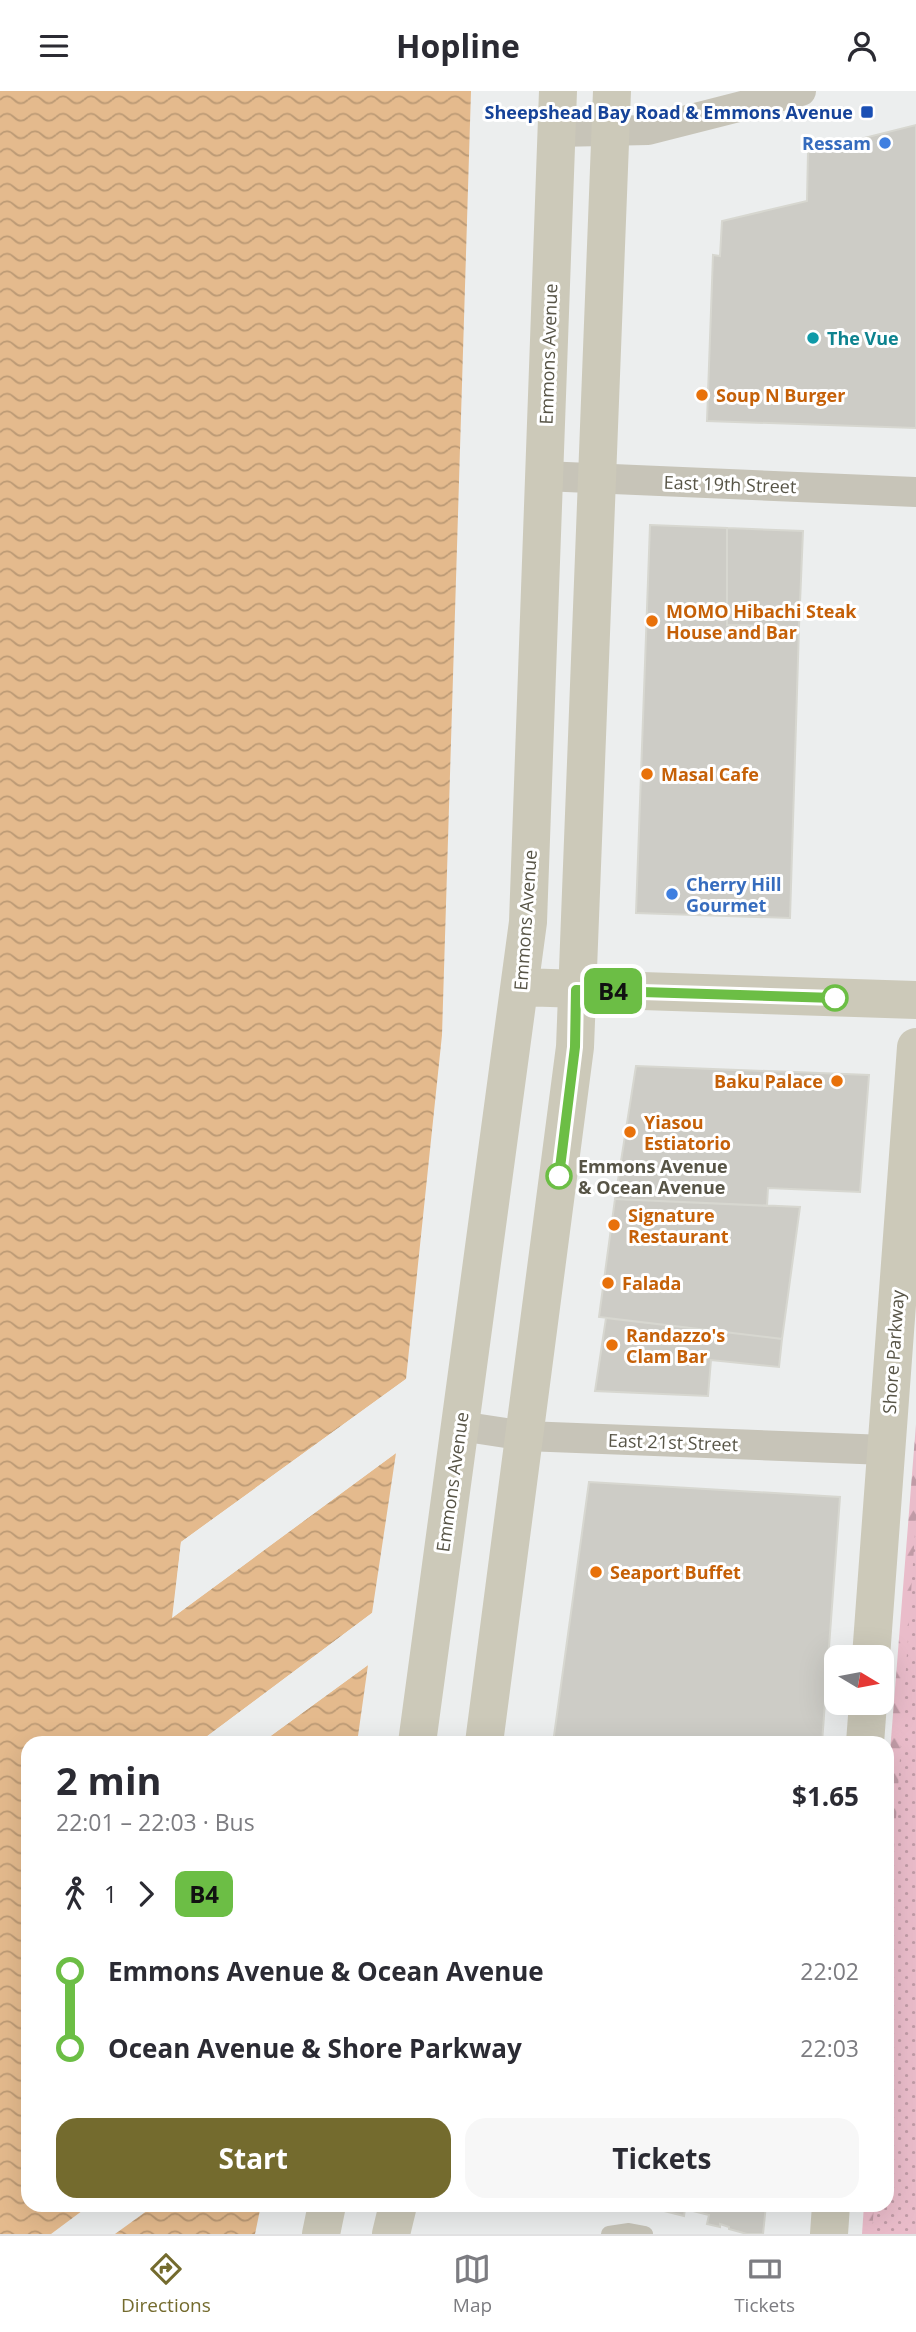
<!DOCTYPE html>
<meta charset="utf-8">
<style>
body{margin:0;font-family:"Open Sans",sans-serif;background:#f7f7f7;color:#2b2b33;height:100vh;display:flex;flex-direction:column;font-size:26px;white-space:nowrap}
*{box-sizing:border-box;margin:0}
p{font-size:23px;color:#7c7c81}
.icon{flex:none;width:38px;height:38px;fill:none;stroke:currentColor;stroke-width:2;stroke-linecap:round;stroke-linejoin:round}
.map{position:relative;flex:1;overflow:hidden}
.panel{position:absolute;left:21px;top:1645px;width:873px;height:476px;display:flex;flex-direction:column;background:#fff;border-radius:21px;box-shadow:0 7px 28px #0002}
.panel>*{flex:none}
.badge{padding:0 14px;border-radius:10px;font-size:24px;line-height:46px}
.needle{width:46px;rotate:100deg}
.controls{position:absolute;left:824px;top:1554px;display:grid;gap:14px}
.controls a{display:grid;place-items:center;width:70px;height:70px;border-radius:14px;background:#fff;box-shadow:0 7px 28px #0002;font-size:35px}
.map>.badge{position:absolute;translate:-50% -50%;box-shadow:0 0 0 4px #fff}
.legs{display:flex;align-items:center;gap:10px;height:77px;padding:0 35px;font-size:23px}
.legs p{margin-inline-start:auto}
.summary{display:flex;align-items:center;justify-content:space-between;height:119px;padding:0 35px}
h1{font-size:38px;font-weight:700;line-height:52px}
.button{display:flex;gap:14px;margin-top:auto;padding:14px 35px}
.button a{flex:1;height:80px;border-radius:21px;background:#746b2e;color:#fff;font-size:28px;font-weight:700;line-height:80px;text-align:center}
.button a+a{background:#f7f7f7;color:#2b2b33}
ul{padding:0 35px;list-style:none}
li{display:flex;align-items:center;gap:24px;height:77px;font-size:26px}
li i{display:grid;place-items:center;width:10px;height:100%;margin:0 9px;background:currentColor}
li i::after{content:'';width:18px;height:18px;margin:-9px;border:5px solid;border-radius:50%;background:#fff}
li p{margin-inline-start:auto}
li:first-child i{background:linear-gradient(#0000 50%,currentColor 0)}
li:last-child i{background:linear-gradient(currentColor 50%,#0000 0)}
header{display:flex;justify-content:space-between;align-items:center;height:91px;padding:0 35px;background:#fff;font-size:32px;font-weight:700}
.menu{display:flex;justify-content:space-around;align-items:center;height:98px;border-top:2px solid #e1e1e2;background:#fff;font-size:19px;color:#7c7c81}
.menu a{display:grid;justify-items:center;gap:4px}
.menu .active{color:#746b2e}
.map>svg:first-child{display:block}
.forest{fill:url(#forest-firs)}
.park{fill:url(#park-dots)}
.water{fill:url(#water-waves)}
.pier{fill:#eceeee}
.building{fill:#cdccc6;stroke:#d7d7d0;stroke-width:2}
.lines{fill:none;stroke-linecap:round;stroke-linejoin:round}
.lane{stroke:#c7c4b8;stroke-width:16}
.street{stroke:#c7c4b8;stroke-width:30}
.secondary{stroke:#ccc9b9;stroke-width:38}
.line-1-casing{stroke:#fff;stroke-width:16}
.line-1{stroke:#6cbe45;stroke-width:10}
.transit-dot{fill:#1a4fb4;stroke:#fff;stroke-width:2.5}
.shop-dot{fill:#3f7fe0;stroke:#fff;stroke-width:2.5}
.culture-dot{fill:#0f9aa8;stroke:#fff;stroke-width:2.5}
.food-dot{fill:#e8710a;stroke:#fff;stroke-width:2.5}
.stop-1-dot{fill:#fff;stroke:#6cbe45;stroke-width:3.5}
.labels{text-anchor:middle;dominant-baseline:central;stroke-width:6;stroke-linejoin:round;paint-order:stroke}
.transit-label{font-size:18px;font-weight:bold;fill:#164399;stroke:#fff;text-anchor:end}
.shop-label{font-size:18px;font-weight:bold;fill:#366cbe;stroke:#fff;text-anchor:end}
.culture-label{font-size:18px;font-weight:bold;fill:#0d838f;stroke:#fff;text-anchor:start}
.street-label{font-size:18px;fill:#575446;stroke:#fff}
.food-label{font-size:18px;font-weight:bold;fill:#c56008;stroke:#fff;text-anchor:start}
.stop-label{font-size:18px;font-weight:bold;fill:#575446;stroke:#fff;text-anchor:start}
</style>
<header><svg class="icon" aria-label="menu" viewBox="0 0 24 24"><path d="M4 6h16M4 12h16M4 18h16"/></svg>Hopline<svg class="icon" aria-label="person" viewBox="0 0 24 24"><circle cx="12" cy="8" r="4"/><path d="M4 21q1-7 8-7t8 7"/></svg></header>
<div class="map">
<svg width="916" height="2143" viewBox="0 0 916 2143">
<defs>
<pattern id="forest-firs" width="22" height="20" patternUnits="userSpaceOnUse" patternTransform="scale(1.75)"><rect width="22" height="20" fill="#eabcca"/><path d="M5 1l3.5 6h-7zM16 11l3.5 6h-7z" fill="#c09ba6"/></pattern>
<pattern id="park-dots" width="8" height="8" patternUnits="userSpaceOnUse" patternTransform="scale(1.75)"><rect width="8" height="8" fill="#eabcca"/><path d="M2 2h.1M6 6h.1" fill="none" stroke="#c09ba6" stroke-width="1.8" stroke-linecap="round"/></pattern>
<pattern id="water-waves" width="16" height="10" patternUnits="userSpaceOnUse" patternTransform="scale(1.75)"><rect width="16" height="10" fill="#e4ba8d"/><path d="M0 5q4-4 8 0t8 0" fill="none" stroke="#bc9a75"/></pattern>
</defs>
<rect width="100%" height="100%" fill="#eceeee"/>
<!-- forest -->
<path class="forest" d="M916,1333V1792L888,2143H862L864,2114H887V1699Z"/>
<!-- park -->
<path class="park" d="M916,1427V2143H872L874,2114H887V1862Z"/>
<!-- water -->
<path class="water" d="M0,0H471L442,944L406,1288L181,1451L173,1526L396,1362L372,1522L198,1652H28V2114H90L51,2143H0Z
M368,1574L357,1652H261Z
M155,2114H261L255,2143H115Z"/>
<!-- pier -->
<path class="pier" d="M406,1288L405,1293L184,1453L176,1519L396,1359V1362L172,1527L181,1451Z
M372,1522V1527L204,1652H198Z
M366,1571H368V1574L261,1652H258Z"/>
<!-- building -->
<path class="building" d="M916,34V337L707,330L713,164L720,165L722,130L807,110L808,61Z
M650,434L727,437V534L799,536L790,827L636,822Z
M727,437L803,440L799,536L727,534Z
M636,975L869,984L860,1101L768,1097L767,1115L615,1108Z
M615,1108L800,1116L782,1248L599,1226Z
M606,1227L782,1248L779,1276L711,1269L708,1305L595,1300Z
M589,1391L840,1406L822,1652H553Z
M648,2114H766L763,2143H747L729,2138V2136L720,2133V2136L707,2133L709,2124L685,2118L684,2125L648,2116Z"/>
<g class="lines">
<!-- lane -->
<path class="lane" d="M609,2143L629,2140L645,2143"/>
<!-- street -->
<path class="street" d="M557,41L648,39L801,0
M543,385L916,401
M460,1335L525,1345L886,1359"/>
<!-- secondary -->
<path class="secondary" d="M520,896L916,909
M871,1566L916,956
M417,1652L528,831L558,0
M484,1652L575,956L612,0
M865,1652L868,1612
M321,2143L327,2114
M391,2143L398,2114
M829,2143L831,2114"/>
</g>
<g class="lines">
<defs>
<path id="line-1" d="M559,1085L575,956L576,899L835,907"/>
</defs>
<!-- line-1 casing -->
<use href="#line-1" class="line-1-casing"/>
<!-- line-1 -->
<use href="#line-1" class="line-1"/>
</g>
<!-- markers -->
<rect class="transit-dot" x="860" y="14" width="14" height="14" rx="3.5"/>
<g class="shop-dot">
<circle cx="885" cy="52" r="7"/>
<circle cx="672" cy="803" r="7"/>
</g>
<circle class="culture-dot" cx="813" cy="247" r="7"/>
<g class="food-dot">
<circle cx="702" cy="304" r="7"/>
<circle cx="652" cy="530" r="7"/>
<circle cx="647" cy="683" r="7"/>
<circle cx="837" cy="990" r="7"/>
<circle cx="630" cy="1041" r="7"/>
<circle cx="614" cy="1134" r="7"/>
<circle cx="608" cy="1192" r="7"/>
<circle cx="612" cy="1254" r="7"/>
<circle cx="596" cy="1481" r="7"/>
</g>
<g class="stop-1-dot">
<circle cx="835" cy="907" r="12"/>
<circle cx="559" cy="1085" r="12"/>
</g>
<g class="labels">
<!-- transit labels -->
<g class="transit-label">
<text x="853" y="21">Sheepshead Bay Road &amp; Emmons Avenue</text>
</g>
<!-- shop labels -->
<g class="shop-label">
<text x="871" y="52">Ressam</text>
<text x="686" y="793" text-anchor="start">Cherry Hill<tspan x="686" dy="21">Gourmet</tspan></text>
</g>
<!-- culture labels -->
<g class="culture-label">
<text x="827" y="247">The Vue</text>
</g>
<!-- street labels -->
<g class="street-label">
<text transform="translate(548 263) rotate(-88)">Emmons Avenue</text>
<text transform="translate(730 393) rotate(2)">East 19th Street</text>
<text transform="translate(525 829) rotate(-86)">Emmons Avenue</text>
<text transform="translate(893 1261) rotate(-86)">Shore Parkway</text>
<text transform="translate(673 1351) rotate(2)">East 21st Street</text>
<text transform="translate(452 1391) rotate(-82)">Emmons Avenue</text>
</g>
<!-- food labels -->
<g class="food-label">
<text x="716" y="304">Soup N Burger</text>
<text x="666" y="520">MOMO Hibachi Steak<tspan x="666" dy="21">House and Bar</tspan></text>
<text x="661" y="683">Masal Cafe</text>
<text x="823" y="990" text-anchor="end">Baku Palace</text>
<text x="644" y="1031">Yiasou<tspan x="644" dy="21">Estiatorio</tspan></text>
<text x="628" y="1124">Signature<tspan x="628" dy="21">Restaurant</tspan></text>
<text x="622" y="1192">Falada</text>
<text x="626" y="1244">Randazzo's<tspan x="626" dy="21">Clam Bar</tspan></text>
<text x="610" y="1481">Seaport Buffet</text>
</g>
<!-- stop labels -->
<g class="stop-label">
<text x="578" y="1075">Emmons Avenue<tspan x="578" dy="21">&amp; Ocean Avenue</tspan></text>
</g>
</g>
</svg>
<div class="controls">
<a><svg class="needle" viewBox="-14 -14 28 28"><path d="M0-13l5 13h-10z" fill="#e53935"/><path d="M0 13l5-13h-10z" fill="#7c7c81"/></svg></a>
</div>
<b class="badge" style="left:613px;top:900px;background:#6cbe45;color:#111">B4</b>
<section class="panel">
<div class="summary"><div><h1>2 min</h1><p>22:01 – 22:03 · Bus</p></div><b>$1.65</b></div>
<div class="legs"><svg class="icon" aria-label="walk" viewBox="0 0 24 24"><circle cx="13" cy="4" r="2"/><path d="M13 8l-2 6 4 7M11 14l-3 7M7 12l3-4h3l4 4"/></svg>1<svg class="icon" aria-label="forward" viewBox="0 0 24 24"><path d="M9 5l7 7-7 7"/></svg><b class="badge" style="background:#6cbe45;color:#111">B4</b></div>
<ul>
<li><i style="color:#6cbe45"></i><b>Emmons Avenue &amp; Ocean Avenue</b><p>22:02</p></li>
<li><i style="color:#6cbe45"></i><b>Ocean Avenue &amp; Shore Parkway</b><p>22:03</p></li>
</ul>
<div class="button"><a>Start</a><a>Tickets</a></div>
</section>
</div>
<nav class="menu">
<a class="active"><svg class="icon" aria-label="directions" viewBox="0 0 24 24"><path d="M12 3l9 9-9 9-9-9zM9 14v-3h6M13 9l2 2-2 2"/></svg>Directions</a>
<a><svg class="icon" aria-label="map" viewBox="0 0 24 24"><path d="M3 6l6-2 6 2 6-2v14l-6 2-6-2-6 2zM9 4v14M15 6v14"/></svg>Map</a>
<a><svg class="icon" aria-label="tickets" viewBox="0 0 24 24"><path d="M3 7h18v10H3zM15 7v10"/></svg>Tickets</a>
</nav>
